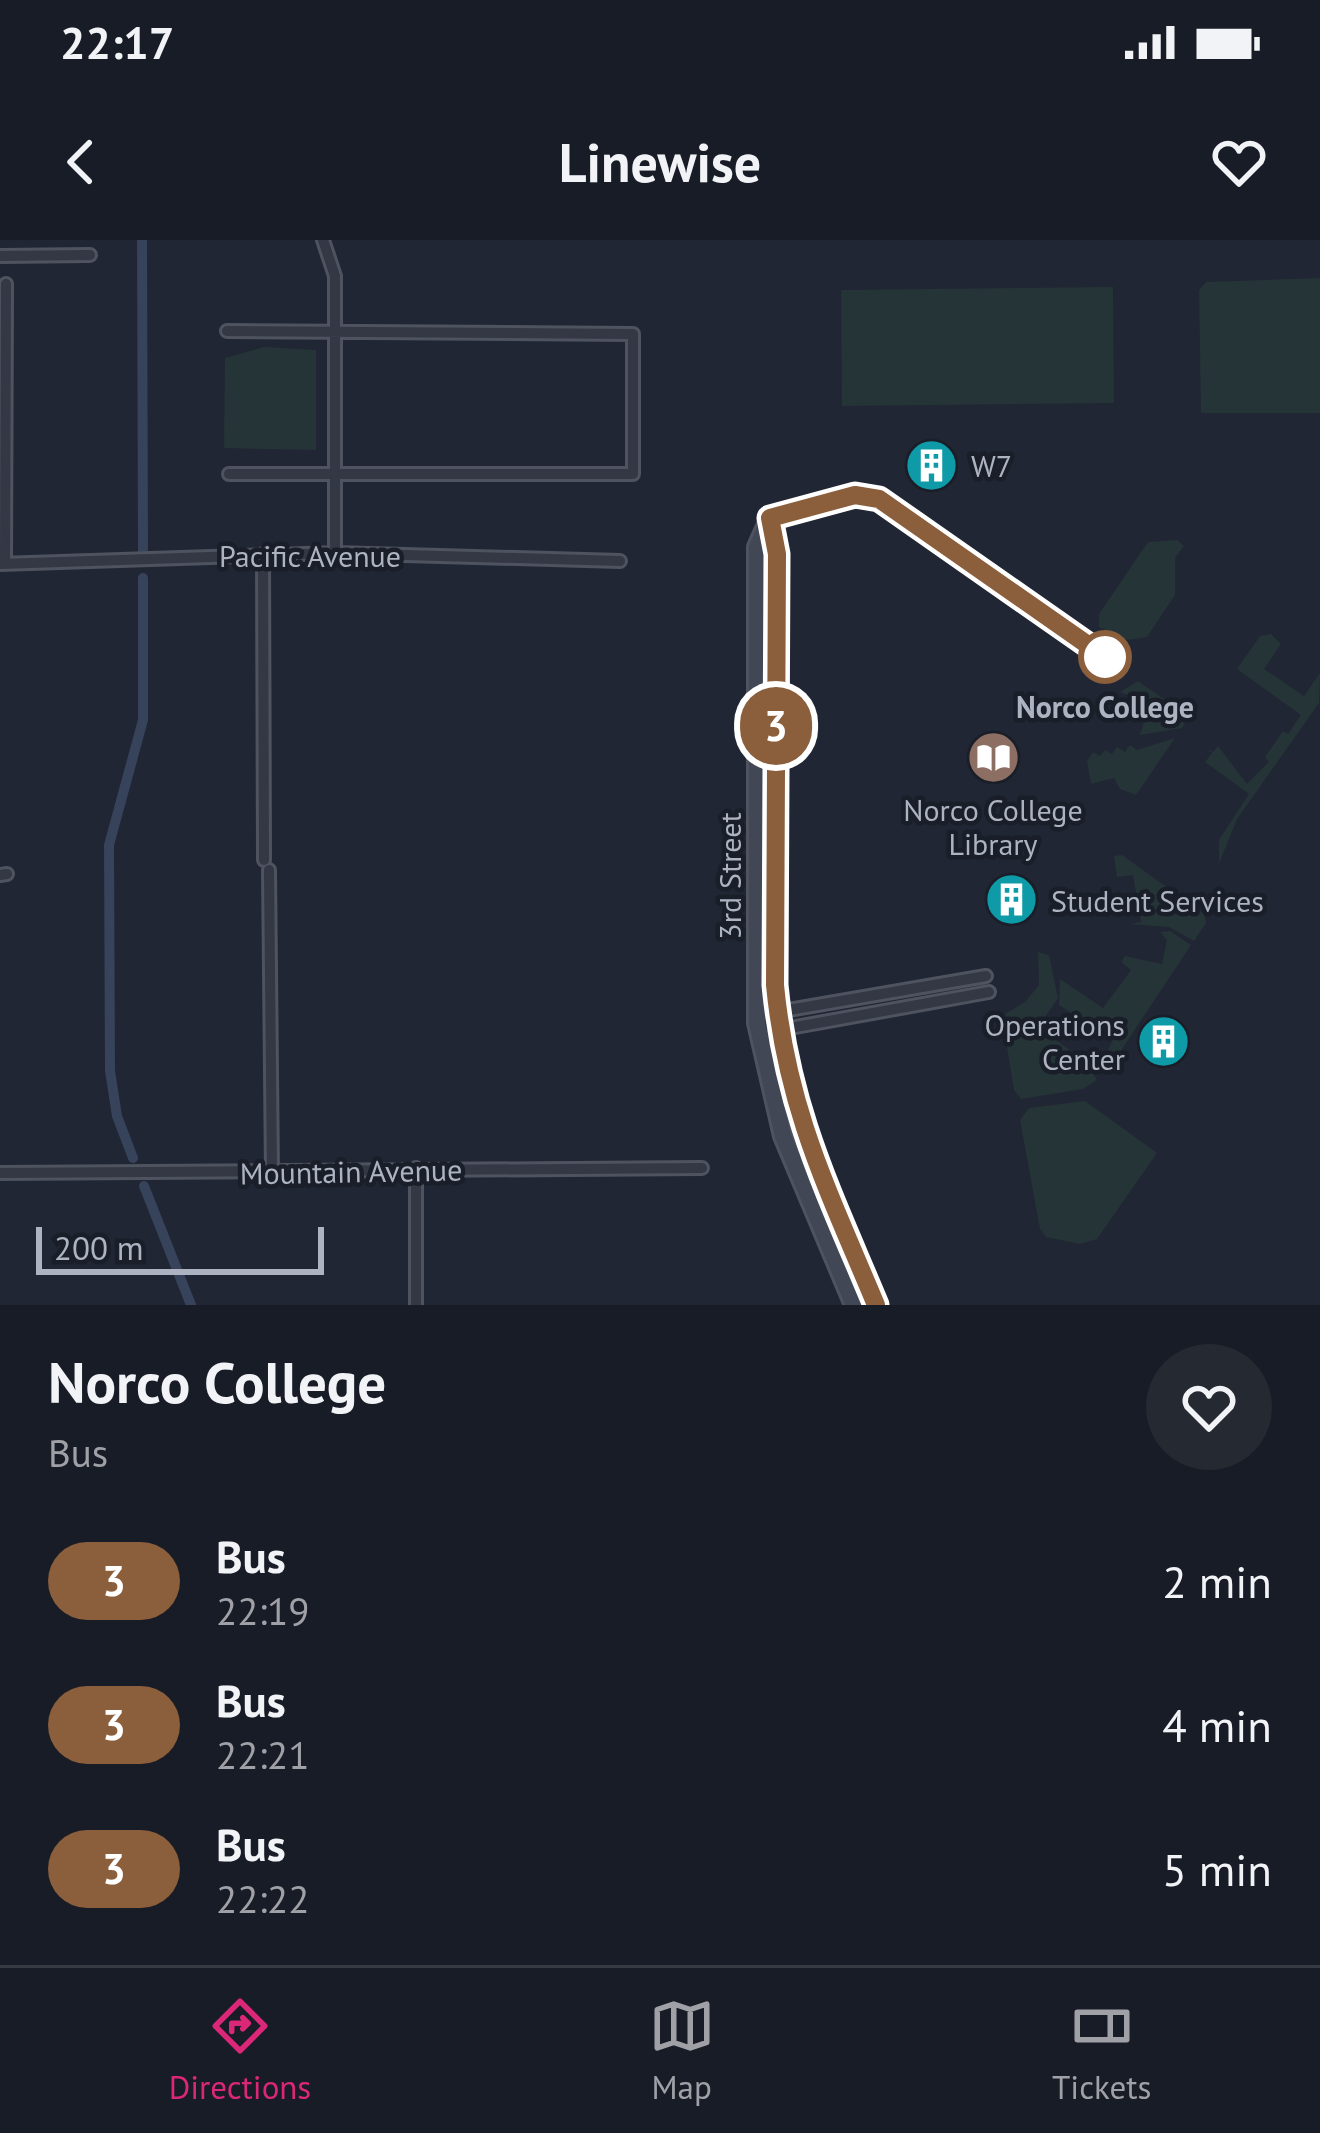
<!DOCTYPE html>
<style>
body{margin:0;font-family:"PT Sans",sans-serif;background:#252932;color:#f1f3f6;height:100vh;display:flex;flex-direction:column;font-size:45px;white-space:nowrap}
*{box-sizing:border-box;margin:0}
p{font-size:39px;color:#9fa1a7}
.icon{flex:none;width:66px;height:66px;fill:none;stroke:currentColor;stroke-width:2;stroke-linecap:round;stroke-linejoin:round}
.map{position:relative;height:1065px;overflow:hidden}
.drawer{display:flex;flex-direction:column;background:#181c26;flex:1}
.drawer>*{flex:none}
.badge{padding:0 24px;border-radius:39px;font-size:42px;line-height:78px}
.scale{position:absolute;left:36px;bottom:30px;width:288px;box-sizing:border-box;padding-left:12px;border:6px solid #adb3c1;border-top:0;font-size:33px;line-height:42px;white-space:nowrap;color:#adb3c1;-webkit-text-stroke:9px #191e28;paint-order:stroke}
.map>.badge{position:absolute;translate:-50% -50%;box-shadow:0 0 0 6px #fff}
.round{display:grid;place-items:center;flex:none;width:126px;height:126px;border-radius:63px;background:#252932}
.summary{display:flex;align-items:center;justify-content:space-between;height:204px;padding:0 48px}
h1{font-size:57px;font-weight:700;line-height:90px}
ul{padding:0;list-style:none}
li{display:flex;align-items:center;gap:36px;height:144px;padding:0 48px}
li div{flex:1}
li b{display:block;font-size:45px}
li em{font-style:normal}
li .badge{min-width:132px;font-weight:700;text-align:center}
.status{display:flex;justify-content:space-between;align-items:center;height:84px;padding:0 60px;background:#181c26;direction:ltr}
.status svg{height:33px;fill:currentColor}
header{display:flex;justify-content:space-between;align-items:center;height:156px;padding:0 48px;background:#181c26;font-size:54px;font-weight:700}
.tab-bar{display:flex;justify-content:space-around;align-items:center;height:168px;border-top:3px solid #363a43;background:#181c26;font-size:33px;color:#9fa1a7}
.tab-bar a{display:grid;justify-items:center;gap:6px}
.tab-bar .current{color:#db2777}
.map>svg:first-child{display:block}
.green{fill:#253437}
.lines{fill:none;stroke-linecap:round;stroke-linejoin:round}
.canal{stroke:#37425b;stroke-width:10}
.street-casing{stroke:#4e535f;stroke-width:16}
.secondary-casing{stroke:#4e535f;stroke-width:22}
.street{stroke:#333844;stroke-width:10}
.secondary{stroke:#424756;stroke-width:16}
.line-casing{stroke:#fff;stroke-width:27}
.line{stroke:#8b5e3c;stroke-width:18}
.stop-dot{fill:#fff;stroke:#8b5e3c;stroke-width:6}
.labels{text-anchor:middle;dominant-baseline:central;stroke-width:9;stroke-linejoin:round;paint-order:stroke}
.poi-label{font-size:30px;fill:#adb3c1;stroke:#191e28;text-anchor:start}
.street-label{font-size:30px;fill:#adb3c1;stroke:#191e28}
.stop-label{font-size:30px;font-weight:bold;fill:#adb3c1;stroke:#191e28}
</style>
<div class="status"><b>22:17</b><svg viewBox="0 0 49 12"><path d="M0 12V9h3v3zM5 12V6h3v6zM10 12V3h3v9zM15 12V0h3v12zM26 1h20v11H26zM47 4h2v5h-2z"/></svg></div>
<header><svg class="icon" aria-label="back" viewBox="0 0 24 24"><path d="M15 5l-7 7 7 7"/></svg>Linewise<svg class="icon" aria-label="heart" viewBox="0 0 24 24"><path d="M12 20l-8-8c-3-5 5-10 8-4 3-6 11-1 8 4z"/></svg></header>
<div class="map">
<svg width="1320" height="1065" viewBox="0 0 1320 1065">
<rect width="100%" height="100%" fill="#202633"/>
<!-- green -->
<path class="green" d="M1320,38V173H1201L1199,50L1206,42Z
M1113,47L1114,163L842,166L841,50Z
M264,107L316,110V210L224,208L225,118Z
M1177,300L1184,306L1175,318V355L1147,397L1127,400L1099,387V374L1148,302Z
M1271,394L1281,404L1264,429L1304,456L1320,433L1319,463L1237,579L1219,624V600L1249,554L1205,522L1212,513L1204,507L1213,512L1218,506L1247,544L1269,522L1265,517L1283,491L1288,494L1301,475L1237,429L1260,396Z
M1138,441L1188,476L1182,488L1140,495L1149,465L1130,467L1128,455L1120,452Z
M1175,498L1136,555L1120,549L1114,538L1091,544L1087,521L1093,512L1100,516L1105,510L1112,514L1117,507L1125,512L1130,505L1137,510Z
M1122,615L1204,674L1206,683L1194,701L1169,687L1130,684L1141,682L1133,635L1117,637L1114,616Z
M1170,691L1191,705L1116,818L1102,822L1113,800L1059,765L1060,739L1103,768L1131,730L1121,722L1125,716L1162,724L1167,700L1160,692Z
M1038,712L1049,715L1058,758L1039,786L1088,825L1097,840L1083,849L1021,859L1014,850L1002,776L1025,762L1039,745Z
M1085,861L1157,913L1097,999L1080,1004L1046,997L1040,989L1020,880L1029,868Z"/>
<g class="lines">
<!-- canal -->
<path class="canal" d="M142,0L143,310
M133,918L117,876L110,831L109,605L143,480V338
M144,946L191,1065"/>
<defs>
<path id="street" d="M323,0L335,36V313
M0,16L90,15
M227,91L633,94V234H229
M263,314L264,620
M0,324L335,313L620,321
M5,324L6,44
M269,630L272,933
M0,635L7,634
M757,783L790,788L989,752
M757,783L777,772L986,736
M416,928V1065
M0,933L702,928"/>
<path id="secondary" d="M770,278L757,307V783L783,896L854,1065
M770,279L777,314L774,745C788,870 829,951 876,1065"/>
</defs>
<!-- street casing -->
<use href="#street" class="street-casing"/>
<!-- secondary casing -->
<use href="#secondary" class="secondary-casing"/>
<!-- street -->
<use href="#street" class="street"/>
<!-- secondary -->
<use href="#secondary" class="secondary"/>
</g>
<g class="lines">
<defs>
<path id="line" d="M876,1065C829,952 787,870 775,745L777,314L770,278L855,255L879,259L1105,417"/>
</defs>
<!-- line casing -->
<use href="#line" class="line-casing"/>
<!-- line -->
<use href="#line" class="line"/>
</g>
<!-- icons -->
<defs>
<symbol id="building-disc" viewBox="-11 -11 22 22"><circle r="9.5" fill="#0f9aa8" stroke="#191e28"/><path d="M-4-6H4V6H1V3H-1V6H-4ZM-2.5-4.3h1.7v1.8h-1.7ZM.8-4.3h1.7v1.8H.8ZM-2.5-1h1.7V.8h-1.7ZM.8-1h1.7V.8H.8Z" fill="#fff"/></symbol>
<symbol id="library-disc" viewBox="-11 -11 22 22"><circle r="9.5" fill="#8d6e63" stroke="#191e28"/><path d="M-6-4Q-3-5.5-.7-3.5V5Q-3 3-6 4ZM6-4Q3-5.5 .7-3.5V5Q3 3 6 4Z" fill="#fff"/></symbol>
</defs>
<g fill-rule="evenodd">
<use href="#building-disc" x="902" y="196" width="59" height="59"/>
<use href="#library-disc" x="964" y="488" width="59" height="59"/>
<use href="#building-disc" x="982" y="630" width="59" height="59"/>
<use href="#building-disc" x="1134" y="772" width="59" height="59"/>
</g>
<!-- markers -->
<circle class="stop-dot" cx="1105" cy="417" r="24"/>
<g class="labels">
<!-- poi labels -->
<g class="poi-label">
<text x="971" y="225">W7</text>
<text x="993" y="569" text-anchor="middle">Norco College<tspan x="993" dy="34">Library</tspan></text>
<text x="1051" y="660">Student Services</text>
<text x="1125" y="784" text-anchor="end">Operations<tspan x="1125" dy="34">Center</tspan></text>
</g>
<!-- street labels -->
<g class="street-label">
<text x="310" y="315">Pacific Avenue</text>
<text transform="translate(729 636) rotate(-90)">3rd Street</text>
<text transform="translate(351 931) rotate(-1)">Mountain Avenue</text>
</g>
<!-- stop labels -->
<g class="stop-label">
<text x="1105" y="466">Norco College</text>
</g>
</g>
</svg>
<div class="scale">200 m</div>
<b class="badge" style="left:776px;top:486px;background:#8b5e3c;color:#fff">3</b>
</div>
<section class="drawer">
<div class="summary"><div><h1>Norco College</h1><p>Bus</p></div><a class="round"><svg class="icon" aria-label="heart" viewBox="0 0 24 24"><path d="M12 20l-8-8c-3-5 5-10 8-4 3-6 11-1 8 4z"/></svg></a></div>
<ul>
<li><span class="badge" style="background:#8b5e3c;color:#fff">3</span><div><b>Bus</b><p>22:19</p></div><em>2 min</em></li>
<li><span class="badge" style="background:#8b5e3c;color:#fff">3</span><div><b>Bus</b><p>22:21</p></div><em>4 min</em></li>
<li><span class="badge" style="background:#8b5e3c;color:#fff">3</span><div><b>Bus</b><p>22:22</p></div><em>5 min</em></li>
</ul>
</section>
<nav class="tab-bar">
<a class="current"><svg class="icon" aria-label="directions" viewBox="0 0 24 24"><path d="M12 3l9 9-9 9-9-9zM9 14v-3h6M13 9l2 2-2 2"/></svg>Directions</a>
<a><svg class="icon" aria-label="map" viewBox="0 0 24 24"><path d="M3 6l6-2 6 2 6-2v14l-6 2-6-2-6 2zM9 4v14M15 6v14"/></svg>Map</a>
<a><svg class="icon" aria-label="tickets" viewBox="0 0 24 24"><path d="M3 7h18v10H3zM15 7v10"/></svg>Tickets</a>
</nav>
